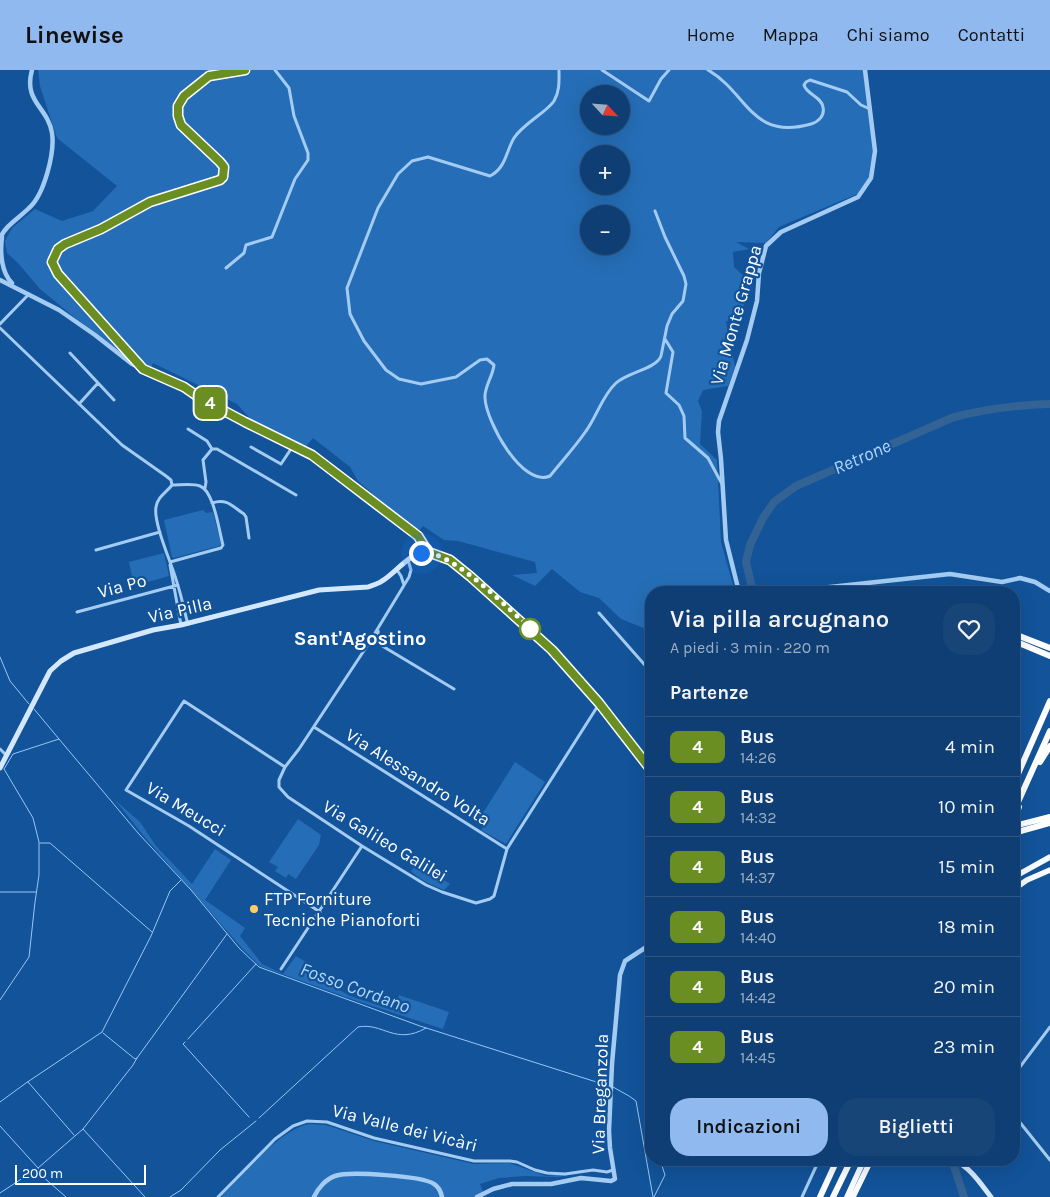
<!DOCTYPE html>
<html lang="it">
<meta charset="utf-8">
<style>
body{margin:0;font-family:Karla,sans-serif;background:#174578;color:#f1f3f6;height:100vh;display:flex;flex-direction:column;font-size:19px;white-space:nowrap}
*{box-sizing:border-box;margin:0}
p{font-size:16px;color:#9baec4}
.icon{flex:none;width:28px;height:28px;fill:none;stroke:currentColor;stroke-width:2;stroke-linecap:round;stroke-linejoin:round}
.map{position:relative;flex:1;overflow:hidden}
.details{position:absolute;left:645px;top:516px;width:375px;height:580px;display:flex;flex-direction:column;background:#0e3e73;border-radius:20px;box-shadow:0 5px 20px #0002,0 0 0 1px #2e5785}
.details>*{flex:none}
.badge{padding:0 10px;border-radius:8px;font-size:18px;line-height:32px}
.needle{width:32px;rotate:116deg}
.buttons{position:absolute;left:580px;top:15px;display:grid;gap:10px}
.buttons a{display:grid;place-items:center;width:50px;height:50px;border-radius:50%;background:#0e3e73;box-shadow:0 5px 20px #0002,0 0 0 1px #2e5785;font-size:25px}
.scale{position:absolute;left:15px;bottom:12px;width:131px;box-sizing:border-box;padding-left:5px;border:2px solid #fff;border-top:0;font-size:14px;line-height:18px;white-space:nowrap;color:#fff;-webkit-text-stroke:4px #125399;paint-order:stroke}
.you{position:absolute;width:25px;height:25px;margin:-12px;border:4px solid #fff;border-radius:50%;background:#1a73e8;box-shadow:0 0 0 8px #1a73e833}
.map>.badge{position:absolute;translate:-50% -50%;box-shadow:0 0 0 2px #fff}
h2{padding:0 25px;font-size:19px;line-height:45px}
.round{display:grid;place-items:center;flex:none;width:52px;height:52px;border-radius:20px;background:#174578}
.head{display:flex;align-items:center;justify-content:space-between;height:85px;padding:0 25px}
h1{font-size:24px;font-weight:600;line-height:38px}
.primary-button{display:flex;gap:10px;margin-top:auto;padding:10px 25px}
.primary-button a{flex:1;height:58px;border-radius:20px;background:#90b9f0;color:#111;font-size:20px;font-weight:600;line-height:58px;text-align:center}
.primary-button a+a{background:#174578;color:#f1f3f6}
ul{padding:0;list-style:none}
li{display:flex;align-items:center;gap:15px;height:60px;padding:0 25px;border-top:1px solid #2e5785}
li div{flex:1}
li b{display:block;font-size:19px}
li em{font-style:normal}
li .badge{min-width:55px;font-weight:700;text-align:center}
header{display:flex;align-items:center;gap:30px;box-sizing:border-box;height:70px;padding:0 25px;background:#90b9f0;color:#111}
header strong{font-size:24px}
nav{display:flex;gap:28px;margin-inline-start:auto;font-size:18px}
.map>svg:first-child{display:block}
.green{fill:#256eb7;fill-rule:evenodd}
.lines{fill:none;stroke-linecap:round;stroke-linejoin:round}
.stream{stroke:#96c8f7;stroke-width:1}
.river{stroke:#336295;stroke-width:8}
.minor{stroke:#a4ccf3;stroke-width:3}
.tertiary{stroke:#a4ccf3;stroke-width:4.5}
.secondary{stroke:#d4e8fd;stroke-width:5}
.trunk{stroke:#f8fbff;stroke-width:5.5}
.motorway{stroke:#fff;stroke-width:6}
.line-casing{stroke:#fff;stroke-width:11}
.line{stroke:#6b8e23;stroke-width:8}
.walk{stroke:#fff;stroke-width:5;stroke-dasharray:0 9}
.stop-dot{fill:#fff;stroke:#6b8e23;stroke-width:2.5}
.poi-dot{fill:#ffcc67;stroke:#125399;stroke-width:2}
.labels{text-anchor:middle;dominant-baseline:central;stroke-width:4.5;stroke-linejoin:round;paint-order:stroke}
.street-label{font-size:18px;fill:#fff;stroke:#125399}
.poi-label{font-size:18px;fill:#fff;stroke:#125399;text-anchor:start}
.water-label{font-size:19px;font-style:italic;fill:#b1d6fa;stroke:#125399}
.quarter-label{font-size:20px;font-weight:bold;fill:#fff;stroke:#125399}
</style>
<header>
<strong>Linewise</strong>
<nav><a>Home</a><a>Mappa</a><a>Chi siamo</a><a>Contatti</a></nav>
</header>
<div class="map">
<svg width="1050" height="1127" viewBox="0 0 1050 1127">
<rect width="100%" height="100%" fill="#125399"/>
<!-- green -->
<path class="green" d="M38,0H863L873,80L870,107L857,124L779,157L766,173L736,172L749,179L733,182L734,197L750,212L752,220L741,240L726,252L735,297L728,316L703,320L698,331L702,341L700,374L717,390L721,472L735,522H651V561L621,549L599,528L580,522L552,499L535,516L512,505L537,503L535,492L458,471L444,470L423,456L417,463L369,428L372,423L358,411L350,397L313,368L303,380L256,355L237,334L153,293L150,300L133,291L74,247L40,219L18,193L7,183L5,171L12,158L35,139L62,151L93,141L117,116L57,68L40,16ZM589,24H621V56H589ZM589,84H621V116H589ZM589,144H621V176H589Z
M203,440L206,443L213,442L221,474L219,476L174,488L172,487L164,450Z
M164,483L169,506L134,516L129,492Z
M515,692L545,712L506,774L481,760L488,750L481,746Z
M115,730L140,752L156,776L192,814L215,779L231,790L205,830L245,858L240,866L262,894L283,904L296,886L338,912L336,918L350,926L393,940L399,925L449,942L443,959L357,931L260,896L241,877L143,765Z
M298,749L321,765L319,775L296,809L288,804L286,808L275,801L278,797L269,792Z
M420,787L448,804L444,810L450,814L444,820C432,815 420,810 411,801Z
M308,1054L326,1055L374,1071L474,1094L509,1093L546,1106L577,1103V1104L557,1107L525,1106L499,1108L480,1114L483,1122L476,1127H221C243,1104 277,1062 308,1054Z"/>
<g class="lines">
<!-- stream -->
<path class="stream" d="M0,587L10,611L29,634
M59,669L138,763L191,820L239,878L259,897L420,956L609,1016
M40,773H50L152,862
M0,822H36
M0,930L29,887L35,832L39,805V772L33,748L4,699L13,684L59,669L34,639
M103,963L135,989L137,988
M188,969L256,894
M185,972L183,974L249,1047
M28,1012L74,1065
M613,1017L629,1026L636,1031L653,1127
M0,1032L26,1013L102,962L151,866L170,821L181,810
M259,1048L358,957C383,952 395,976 426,958
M0,1056L38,1098L0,1123
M83,1059L133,995L137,988L227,864
M66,1127L42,1106L38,1098L83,1059L145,1127
M170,1127L181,1120L220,1080L256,1051
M654,1127L665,1105L660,1090"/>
<!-- river -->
<path class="river" d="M753,522L746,492L750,475L763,448L774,432L796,416L954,347C986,339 1017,335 1050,334
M952,1090L964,1127"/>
<!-- minor -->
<path class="minor" d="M559,0C559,10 560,21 554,31C547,42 524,53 514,68C506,81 506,98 490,106L428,87L412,91L398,104L378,138L347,218L350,244L364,271L386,300L399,309L421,314L456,307L480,290L487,289L494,295C493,306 484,317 485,328C486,351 522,418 550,406C562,391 575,377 586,361C597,346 602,326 616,313C628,302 656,299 661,286L667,256L672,244L683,231L686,214L684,206L665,167L655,141
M602,0L649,31L661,9L669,0
M708,0C748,23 751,71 811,54C818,52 825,46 823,37C821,26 807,25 804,15L806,12L810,10L847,22L861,35L870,39
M226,198L244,183L246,175L272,167L295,109L308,90V83L294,46L289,18L275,0
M0,254L29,224
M0,258L122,375L166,406L171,410L172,415
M665,269L673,282L666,323L679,335L684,346L685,368L708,388L722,414
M70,283L114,330
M79,334L98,313
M188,359L207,371L212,379
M251,377L281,394L293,376
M172,415C166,423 158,426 156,437C153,454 173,496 178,516C182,528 184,541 188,554
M205,418L206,412L203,390L212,379H217L296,425
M212,433C227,428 232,436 244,444L246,447L249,468
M96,480L160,462
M408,490L411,500L409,507L369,573L299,679L285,697L279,710V717L288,727L362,776L426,815L442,822L476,833L490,829L494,826L507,779L599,634
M170,492L221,478L223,475C219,461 214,421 200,416C193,413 180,415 172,415
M170,495L181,555
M397,500L401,506L404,515
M77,542L178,515
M599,543L651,602
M378,560L379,574L454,619
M314,657L507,779
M0,679L6,685
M285,697L184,631L126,720L189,756L320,842
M281,899L362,776
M1014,1005L1050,957
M1014,1045L1050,1090
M218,1127L275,1069L293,1056L307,1051L327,1052L374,1068L474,1091H510L517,1092L535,1100L547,1103L565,1104L593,1100L607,1102L613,1100
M802,1127L819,1090"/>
<!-- tertiary -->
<path class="tertiary" d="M2,167C0,182 1,202 12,213
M0,168C6,155 19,148 29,138C44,125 55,83 52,63C48,37 23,32 32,0
M0,210L59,240L95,265L132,294L184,317L199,328L245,353L313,385L418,466L428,482
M142,298L57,204L52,192L58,179L65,174L101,159L150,132L220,110L223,107L224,97L220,92L181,55L178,46L177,36L184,25L209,6L245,0
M739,522L726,470L721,389L718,362L719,351L747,270L757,231L759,203L766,176L781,162L858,127L871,108L875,81L865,0
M784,522L950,504L1002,512L1020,508L1035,512L1050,521
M314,1127C318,1118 326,1109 335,1106C349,1101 423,1106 434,1114C439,1117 441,1122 442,1127
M477,1127L493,1119L512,1114H551L581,1108L611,1111L615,1109L610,1078L609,1061L612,994L620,905L625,891L651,874"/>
<!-- secondary -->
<path class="secondary" d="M0,698L50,601L61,591L74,583L153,560L181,555L319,520L368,517C373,515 378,514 382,511C394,504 412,481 426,482C448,483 468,504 484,517C507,537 531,557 552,579C588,617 620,659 651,700
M954,1090C971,1098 980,1113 991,1127"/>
<!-- trunk -->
<path class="trunk" d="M1014,807L1050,787
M1014,819L1027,810L1050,800
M847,1127L864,1090
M853,1127L871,1090"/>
<!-- motorway -->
<path class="motorway" d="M1014,564L1050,578
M1014,571L1050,586
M1040,692L1050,676
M1014,713L1050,631
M1014,741L1050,661
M1014,750L1019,737
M1014,756L1050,747
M1014,763L1050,753
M820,1127L837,1090
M833,1127L851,1090"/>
</g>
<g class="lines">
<defs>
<path id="line" d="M245,0L209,6L184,26L178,36V46L181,55L220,92L224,97L223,107L220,110L150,132L101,159L65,174L58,179L52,192L58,204L143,299L184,317L200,328L245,352L312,385L418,466L428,482L450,490L471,507L552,580L599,633L651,700"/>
</defs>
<!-- line casing -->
<use href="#line" class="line-casing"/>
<!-- line -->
<use href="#line" class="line"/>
<!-- walk -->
<path class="walk" d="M421,483C449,477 513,543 534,562L530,559"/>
</g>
<!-- markers -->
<circle class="stop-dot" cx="530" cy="559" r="10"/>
<circle class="poi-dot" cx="254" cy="839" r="5"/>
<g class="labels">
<!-- street labels -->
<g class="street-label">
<text transform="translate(736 245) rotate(-74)">Via Monte Grappa</text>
<text transform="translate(122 516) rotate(-15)">Via Po</text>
<text transform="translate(180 540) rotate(-13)">Via Pilla</text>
<text transform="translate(418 707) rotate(32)">Via Alessandro Volta</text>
<text transform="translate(186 739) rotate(31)">Via Meucci</text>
<text transform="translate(385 771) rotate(31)">Via Galileo Galilei</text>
<text transform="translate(600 1024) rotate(-88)">Via Breganzola</text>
<text transform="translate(405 1058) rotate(14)">Via Valle dei Vicàri</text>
</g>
<!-- poi labels -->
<g class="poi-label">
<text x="264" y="829">FTP Forniture<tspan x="264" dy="21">Tecniche Pianoforti</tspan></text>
</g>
<!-- water labels -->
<g class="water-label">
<text transform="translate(862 387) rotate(-24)">Retrone</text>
<text transform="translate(355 918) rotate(20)">Fosso Cordano</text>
</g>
<!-- quarter labels -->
<g class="quarter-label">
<text x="360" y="568">Sant'Agostino</text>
</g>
</g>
</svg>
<div class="buttons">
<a><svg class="needle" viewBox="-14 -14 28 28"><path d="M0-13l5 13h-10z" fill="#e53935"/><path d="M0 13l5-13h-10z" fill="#9baec4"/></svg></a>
<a>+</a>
<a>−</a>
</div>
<div class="scale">200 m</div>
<div class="you" style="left:421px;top:483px"></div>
<b class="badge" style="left:210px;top:333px;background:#6b8e23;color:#fff">4</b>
<section class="details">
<div class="head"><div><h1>Via pilla arcugnano</h1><p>A piedi · 3 min · 220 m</p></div><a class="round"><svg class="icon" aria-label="heart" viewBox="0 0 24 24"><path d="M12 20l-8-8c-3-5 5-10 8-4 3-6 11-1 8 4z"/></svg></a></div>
<h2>Partenze</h2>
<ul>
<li><span class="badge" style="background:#6b8e23;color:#fff">4</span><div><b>Bus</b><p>14:26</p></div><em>4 min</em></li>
<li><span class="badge" style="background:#6b8e23;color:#fff">4</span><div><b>Bus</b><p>14:32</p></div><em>10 min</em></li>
<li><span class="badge" style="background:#6b8e23;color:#fff">4</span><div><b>Bus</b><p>14:37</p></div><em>15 min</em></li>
<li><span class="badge" style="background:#6b8e23;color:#fff">4</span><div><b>Bus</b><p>14:40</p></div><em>18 min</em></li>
<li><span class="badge" style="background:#6b8e23;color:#fff">4</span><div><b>Bus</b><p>14:42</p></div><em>20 min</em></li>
<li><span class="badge" style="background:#6b8e23;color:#fff">4</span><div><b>Bus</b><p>14:45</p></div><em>23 min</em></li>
</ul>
<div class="primary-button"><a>Indicazioni</a><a>Biglietti</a></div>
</section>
</div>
